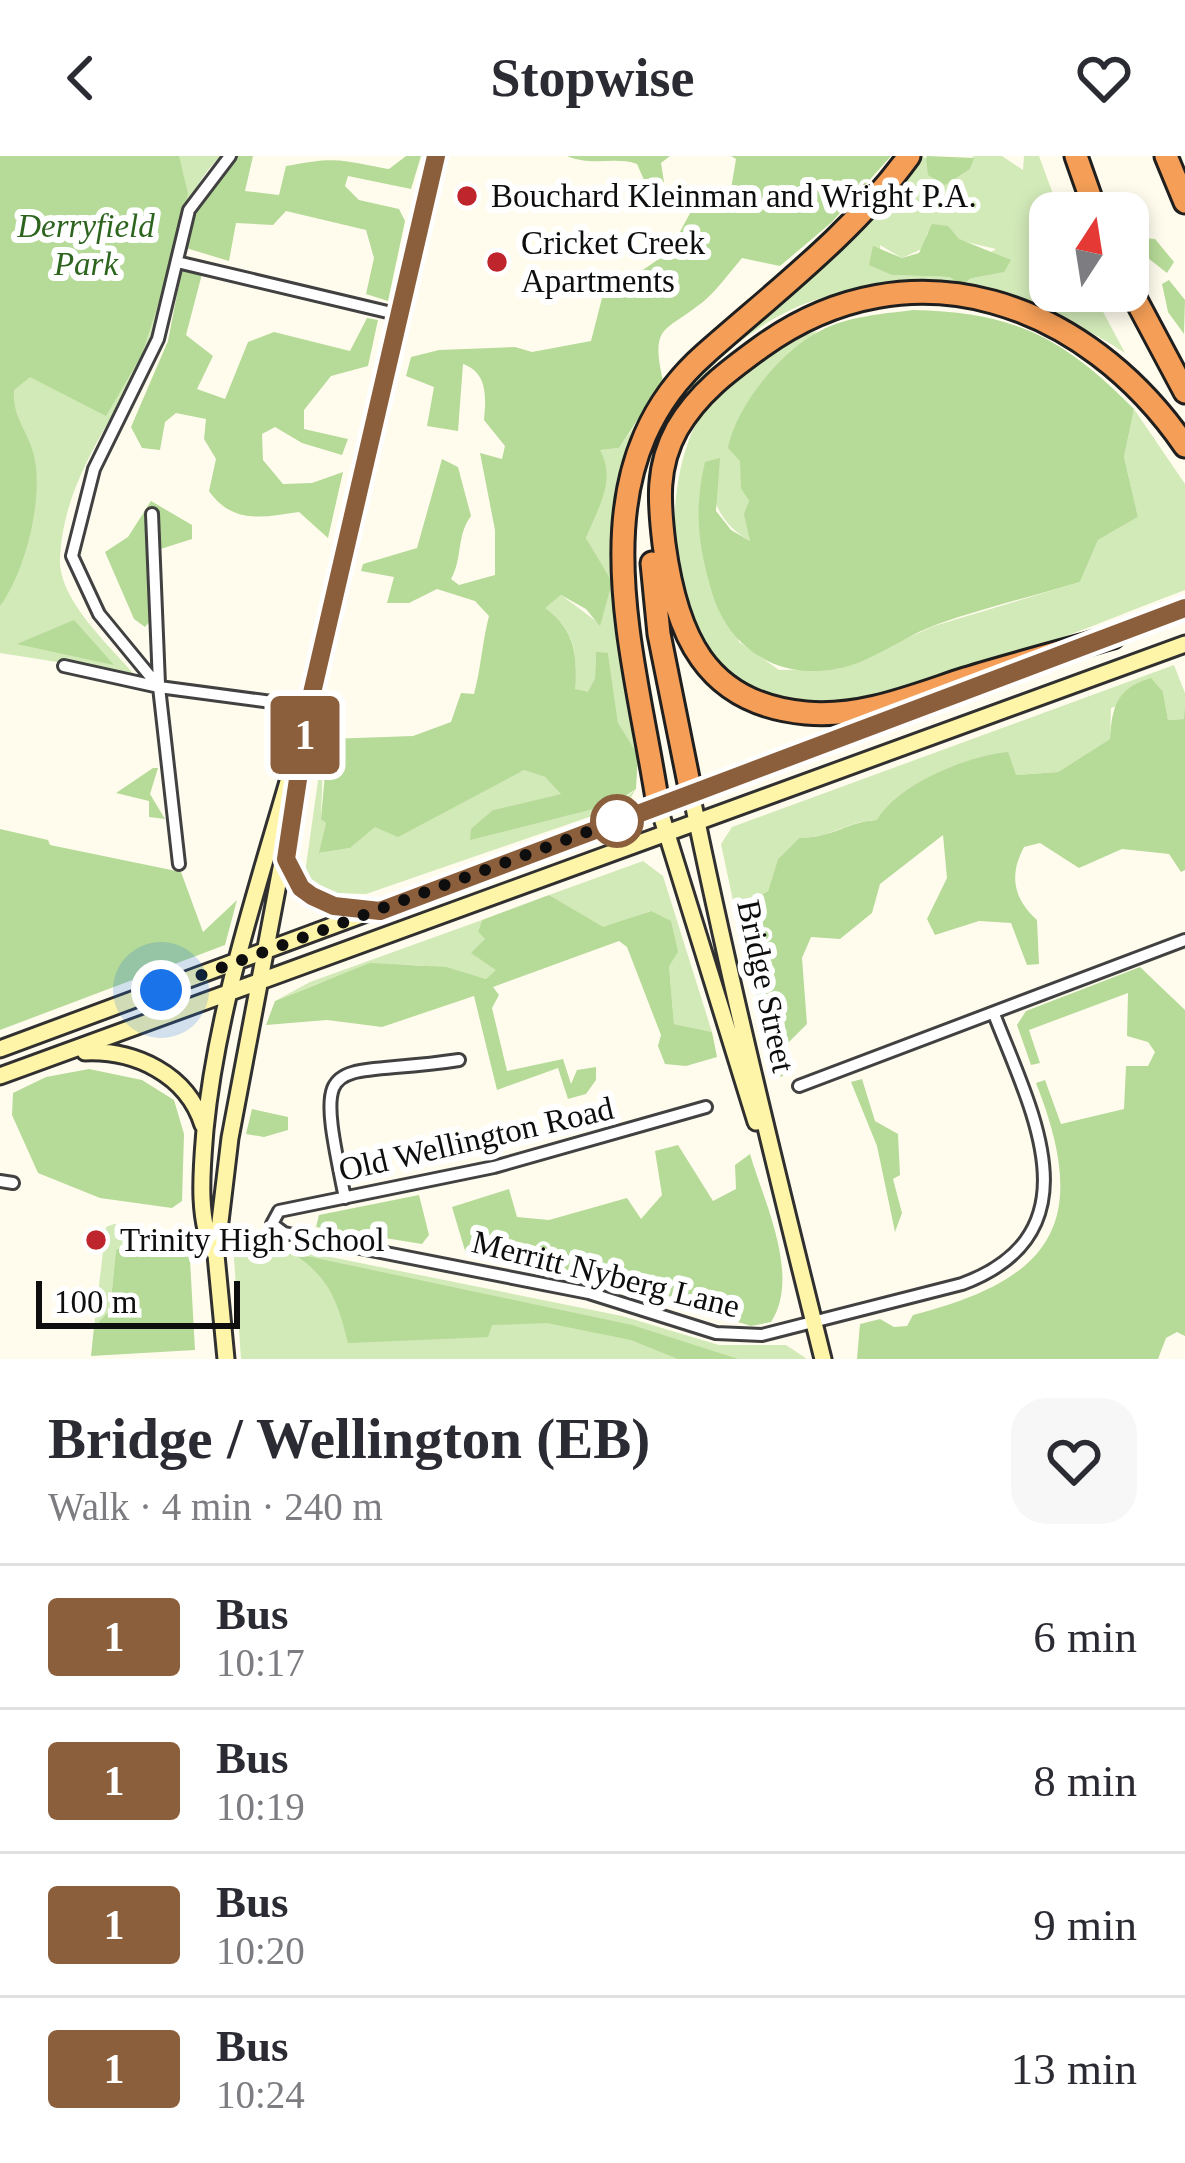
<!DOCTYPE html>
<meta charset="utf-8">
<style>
body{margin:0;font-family:Georgia,serif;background:#f7f7f7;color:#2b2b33;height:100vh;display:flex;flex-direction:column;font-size:45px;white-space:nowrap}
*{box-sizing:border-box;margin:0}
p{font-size:39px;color:#7c7c81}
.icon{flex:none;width:66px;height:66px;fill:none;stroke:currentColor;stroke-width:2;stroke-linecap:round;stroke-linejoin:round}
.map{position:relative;height:1203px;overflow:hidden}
.side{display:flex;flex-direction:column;background:#fff;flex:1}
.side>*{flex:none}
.badge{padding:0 24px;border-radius:9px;font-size:42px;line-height:78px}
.needle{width:78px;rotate:12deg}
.buttons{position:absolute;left:1029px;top:36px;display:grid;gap:24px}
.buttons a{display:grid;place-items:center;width:120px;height:120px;border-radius:24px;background:#fff;box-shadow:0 6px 18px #0003;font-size:60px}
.scale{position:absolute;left:36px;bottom:30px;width:204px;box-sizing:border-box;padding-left:12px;border:6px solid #0e0e0e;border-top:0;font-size:33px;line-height:42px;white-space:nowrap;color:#0e0e0e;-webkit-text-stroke:9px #fff;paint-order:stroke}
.you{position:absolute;width:60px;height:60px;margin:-30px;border:9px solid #fff;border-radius:50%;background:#1a73e8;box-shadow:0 0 0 18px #1a73e833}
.map>.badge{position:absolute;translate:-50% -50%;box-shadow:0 0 0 6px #fff}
.round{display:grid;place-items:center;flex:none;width:126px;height:126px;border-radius:36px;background:#f7f7f7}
.head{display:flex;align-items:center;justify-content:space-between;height:204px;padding:0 48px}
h1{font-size:57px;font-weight:700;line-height:90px}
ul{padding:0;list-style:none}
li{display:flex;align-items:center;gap:36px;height:144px;padding:0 48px;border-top:3px solid #e1e1e2}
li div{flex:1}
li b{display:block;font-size:45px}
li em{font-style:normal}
li .badge{min-width:132px;font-weight:700;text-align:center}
header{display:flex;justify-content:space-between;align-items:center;height:156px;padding:0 48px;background:#fff;font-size:54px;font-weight:700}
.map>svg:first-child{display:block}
.green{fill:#d2e9b8;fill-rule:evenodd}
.forest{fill:#b6da97}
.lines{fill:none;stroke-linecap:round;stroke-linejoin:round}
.street-casing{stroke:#414141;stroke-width:16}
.secondary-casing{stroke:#303030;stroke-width:21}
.highway-casing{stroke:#1f1f1f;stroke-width:27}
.street{stroke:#fff;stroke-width:10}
.secondary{stroke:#fff5a9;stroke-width:15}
.highway{stroke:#f49e57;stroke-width:21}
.line-casing{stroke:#fff;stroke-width:27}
.line{stroke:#8b5e3c;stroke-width:18}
.walk{stroke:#0e0e0e;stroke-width:12;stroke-dasharray:0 21.6}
.poi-dot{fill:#be252d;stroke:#fff;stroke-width:4.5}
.stop-dot{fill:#fff;stroke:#8b5e3c;stroke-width:6}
.labels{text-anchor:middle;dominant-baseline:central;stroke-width:12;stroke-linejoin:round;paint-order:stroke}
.poi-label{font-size:33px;fill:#0e0e0e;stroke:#fff;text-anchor:start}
.park-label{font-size:33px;font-style:italic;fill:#2d651e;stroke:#fff}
.street-label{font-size:33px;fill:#0e0e0e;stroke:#fff}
</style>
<header><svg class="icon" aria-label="back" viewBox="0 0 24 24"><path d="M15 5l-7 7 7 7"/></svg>Stopwise<svg class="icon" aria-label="heart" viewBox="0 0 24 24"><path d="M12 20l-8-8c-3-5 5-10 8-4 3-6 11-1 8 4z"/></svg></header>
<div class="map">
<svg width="1185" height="1203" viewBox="0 0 1185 1203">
<rect width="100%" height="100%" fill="#fffcee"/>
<!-- green -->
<path class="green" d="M0,0H221C171,47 176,117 154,177C123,256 63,316 60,404C59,444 110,490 134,518L0,497Z
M922,0L957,20L970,13L973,0H1002L1023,14L1024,0H1039L1060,57H1050V135H1092L1125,197C992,109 813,92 699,225C673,256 656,291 638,327L649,282L681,231L858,77ZM927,77L996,93L950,121L892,119L882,112L880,89L902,102L926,91Z
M818,175C805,187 785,201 776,216C757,249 726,312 749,345L745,358L750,385C717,366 713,343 705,307L739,486L779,514L838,513L934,470L1080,426L1098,384L1138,361L1124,301L1134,253L1185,328V434C1088,470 900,554 801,547C676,538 652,367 693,274C713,230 772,185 818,175Z
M638,265C589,369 623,490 638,599L618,568L608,497H596L595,522L588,537L574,533C579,498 574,472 544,452L561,439L600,468L611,426L586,382L594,361L599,294L619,292Z
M1174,509L1185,537V563L1168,564L1163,536L1111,552L1110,583L1058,616L1016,619L877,664C846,665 836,681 799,682L778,703L768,735L747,748L739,773L721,688L732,671Z
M324,582L321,662L326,667L320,697L350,692L375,670L525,614L545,621L562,638L493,654L470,683L624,643L636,633L627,648L366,738L330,737L310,728L305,717Z
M643,705L663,720L712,876L674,868L669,810L650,755L603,772L549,739Z
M482,764L478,776L485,783L480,790L497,814L486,823C393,796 361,810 275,845L310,826Z
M114,1068L148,1075L116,1094L110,1154L94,1171L106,1071Z
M237,1082L622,1160L719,1189H786L807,1203H241L233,1088Z"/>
<!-- forest -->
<path class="forest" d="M0,0H179L188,38L159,145L142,198L106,260L30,221L14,234C12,260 26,272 33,296C45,338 26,415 0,450Z
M236,0H253L245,35L279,39L286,10C337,0 340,4 389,13L406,0H421L411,33L348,20L345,30L359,44L399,53L405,65L388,145L366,138L374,102L366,74L286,55L273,69L236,67L229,105L186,92L195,49Z
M567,0H670L661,7L664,26L648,33L637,8C614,0 593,11 567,0Z
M731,0H891L832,66L780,110L742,102C730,116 718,133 704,145C665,177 650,167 663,225L619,292L600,294C617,325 597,353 586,382L612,426L600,470L586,453L561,439L545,452C574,473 578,498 575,533L588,536L595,522L596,496L608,497L618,567L638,599L636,633L613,648L470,684L471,673L493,654L561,638L545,621L524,614L398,681L375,671L350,692L319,697L326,667L321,663L328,583L413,580L451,566L461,537L474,538C481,512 482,487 489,460L475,445L437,433L409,447H387L394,421L361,415L363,408L417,392L442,303L458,311L471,360C456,380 463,402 451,423L459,429L495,419V374L480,297L502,303L505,290L484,264C486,241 488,217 463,208L458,275L427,270L434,231L406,220L411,201L439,194L515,191L532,196L591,185L602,142L669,96L695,48L729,45L736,3Z
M926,2L927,0L974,2L970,13L945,29L928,19Z
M932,68L948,70L959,83L1011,104L1004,116L971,122L962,129L950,121L892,119L869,109L873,90L902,102L919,97Z
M1143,82L1155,83L1174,106L1167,117L1139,95Z
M182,113L202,118L186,179L213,200L197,233L225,243L248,186L274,176L350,195L367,162L378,164L368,210L331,220L304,254V273L348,283L342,299L302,287L275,271L262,278L263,304L283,328L312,327L343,316L328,382L299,356C264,361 233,369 209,335L216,303L204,283L206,263L176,257L165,266L160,294L142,292L131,271L168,185Z
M1169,124L1185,144L1184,178L1168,156L1162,128Z
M913,154C1015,156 1064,182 1134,253L1124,301L1138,361L1098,384L1080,426C1033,440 984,452 938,468C904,480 871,507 836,513C776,524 727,491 711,433C698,388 694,353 705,306L720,302L716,355L731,374L750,385L744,358L749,345L741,332L740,305L728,292C736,250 781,195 820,175C848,160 883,158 913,154Z
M151,345L192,369V383L148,397L151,464L145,471L134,463L105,396L128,381Z
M74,464L114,509L17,488Z
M1151,522L1163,536L1168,564L1184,563L1185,552V714L1181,716L1169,698L1122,693L1079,712L1040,687L1024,691C1009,719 1013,742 1037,764L1039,808L1027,809L1011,767L979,765L935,779L927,763L947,722L943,679L880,728L872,757L840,783L811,781L802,802L807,868L783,892V920L773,923C769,904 768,884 764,866C755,827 733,792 747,748L768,735L778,703L799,682C836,681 846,666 877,664C898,628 967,600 1008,596L1016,619L1058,616L1110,583C1112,550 1117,532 1151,522Z
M153,612H158L150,638L165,663L149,661V645L116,637Z
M0,673L48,684L50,689L181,716L203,776L237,744L225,789L0,874Z
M549,739L603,771L651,755L671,765L678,796L669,810L674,868L712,876L717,901L686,910L665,908L658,890L661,879L627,791L619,785L493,831L499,839L492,852L507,915L563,903L571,928L577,914L596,911V924L586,938L568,943L558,912L497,934L474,840L382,871L327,864L266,869L275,845L370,807L446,811L486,823L496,814L471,797L485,783L478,776L482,764Z
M1140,811L1185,854V1180L1177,1176L1166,1182L1158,1203H857L860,1168L880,1163L894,1171L907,1170L913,1159C1054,1123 1091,1066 1036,927L1045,924L1061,968L1124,953L1126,910H1148L1155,896L1148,886L1127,880L1128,837L1029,874L1040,907L1031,909L1017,869L1026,855Z
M89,913L142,924L174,944L184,978L182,1045L172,1052L100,1042L38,1017L12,959L13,937L46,921Z
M862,923L875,965L898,978L900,1019L893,1023L902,1057L895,1076L877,990L851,926Z
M252,953L288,961V974L264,981L246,978Z
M678,989L713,1045L736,1033L735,1009L750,998C764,1046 801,1120 771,1166L751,1170L612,1127L466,1098L452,1051L509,1033L517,1061L549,1064L627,1042L641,1063L662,1039L655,995Z
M419,1039L429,1079L422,1088L316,1071L319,1059Z
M148,1075L189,1086L195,1194L91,1200L94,1171L110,1154L116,1094Z
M292,1097L632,1169L738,1203H678L631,1184L547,1167L492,1169L488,1181L348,1187C338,1146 329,1120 292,1097Z"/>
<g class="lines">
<defs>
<path id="street" d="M177,106L396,158
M152,358L159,528
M64,510L159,531L309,551
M179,708L159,531L99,458L72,400L94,313L158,183L189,54L230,0
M799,930L1185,784
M706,951L494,1011L279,1055L272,1068L284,1077L589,1137L716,1177L762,1179L962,1128C1099,1077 1031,954 994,858
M0,1025L13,1027
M345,1042C313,888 326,924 459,904"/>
<path id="secondary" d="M1106,484L1185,452
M691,637C730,827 776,1015 823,1203
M658,649L756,966
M287,703C302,742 331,752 371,755
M0,893L998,523
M85,896C135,894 187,918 203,969
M0,920L1185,488
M216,1099C196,1067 202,1011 205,974C219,830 273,689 309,550C358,368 388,182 435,0
M226,1203L216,1099L230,982L302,601"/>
<path id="highway" d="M1076,0L1096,57
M1166,0L1185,46
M1128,129L1185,236
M652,407L659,478L691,637
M1113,481C1064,495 1014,508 965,523C913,540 861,562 806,557C704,548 676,477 664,388C659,346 656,311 677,273C698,237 728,215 761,191C912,82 1087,147 1185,290
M658,649C635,497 572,315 705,198C775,136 854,76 909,0"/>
</defs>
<!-- street casing -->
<use href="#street" class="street-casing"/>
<!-- secondary casing -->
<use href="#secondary" class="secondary-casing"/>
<!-- highway casing -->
<use href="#highway" class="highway-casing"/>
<!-- street -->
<use href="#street" class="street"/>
<!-- secondary -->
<use href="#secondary" class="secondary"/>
<!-- highway -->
<use href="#highway" class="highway"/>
</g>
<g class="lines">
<defs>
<path id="line" d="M436,0L309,550L286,703L301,732L312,740L334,750L380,755L1185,452"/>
</defs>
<!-- line casing -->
<use href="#line" class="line-casing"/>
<!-- line -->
<use href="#line" class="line"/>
<!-- walk -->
<path class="walk" d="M161,834L617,665"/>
</g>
<!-- markers -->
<g class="poi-dot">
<circle cx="467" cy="40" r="12"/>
<circle cx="497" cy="106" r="12"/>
<circle cx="96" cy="1084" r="12"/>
</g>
<circle class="stop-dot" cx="617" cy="665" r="24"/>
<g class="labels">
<!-- poi labels -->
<g class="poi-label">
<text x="491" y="40">Bouchard Kleinman and Wright P.A.</text>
<text x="521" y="87">Cricket Creek<tspan x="521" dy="38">Apartments</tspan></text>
<text x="120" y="1084">Trinity High School</text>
</g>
<!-- park labels -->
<g class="park-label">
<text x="86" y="70">Derryfield<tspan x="86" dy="38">Park</tspan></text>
</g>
<!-- street labels -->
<g class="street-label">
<text transform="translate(766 830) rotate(78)">Bridge Street</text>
<text transform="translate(476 983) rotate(-13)">Old Wellington Road</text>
<text transform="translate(606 1118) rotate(14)">Merritt Nyberg Lane</text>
</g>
</g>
</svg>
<div class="buttons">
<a><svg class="needle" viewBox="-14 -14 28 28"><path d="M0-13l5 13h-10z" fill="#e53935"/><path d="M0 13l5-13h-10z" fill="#7c7c81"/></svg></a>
</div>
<div class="scale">100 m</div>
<div class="you" style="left:161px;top:834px"></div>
<b class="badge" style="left:305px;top:579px;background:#8b5e3c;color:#fff">1</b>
</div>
<section class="side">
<div class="head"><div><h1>Bridge / Wellington (EB)</h1><p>Walk · 4 min · 240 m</p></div><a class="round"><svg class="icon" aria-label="heart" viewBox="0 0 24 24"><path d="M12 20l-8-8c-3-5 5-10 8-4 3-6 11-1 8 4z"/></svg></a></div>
<ul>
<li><span class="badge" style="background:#8b5e3c;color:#fff">1</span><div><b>Bus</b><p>10:17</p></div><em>6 min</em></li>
<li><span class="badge" style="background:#8b5e3c;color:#fff">1</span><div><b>Bus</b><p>10:19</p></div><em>8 min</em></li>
<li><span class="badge" style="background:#8b5e3c;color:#fff">1</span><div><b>Bus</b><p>10:20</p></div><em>9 min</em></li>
<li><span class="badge" style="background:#8b5e3c;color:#fff">1</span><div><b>Bus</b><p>10:24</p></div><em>13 min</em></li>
</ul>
</section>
